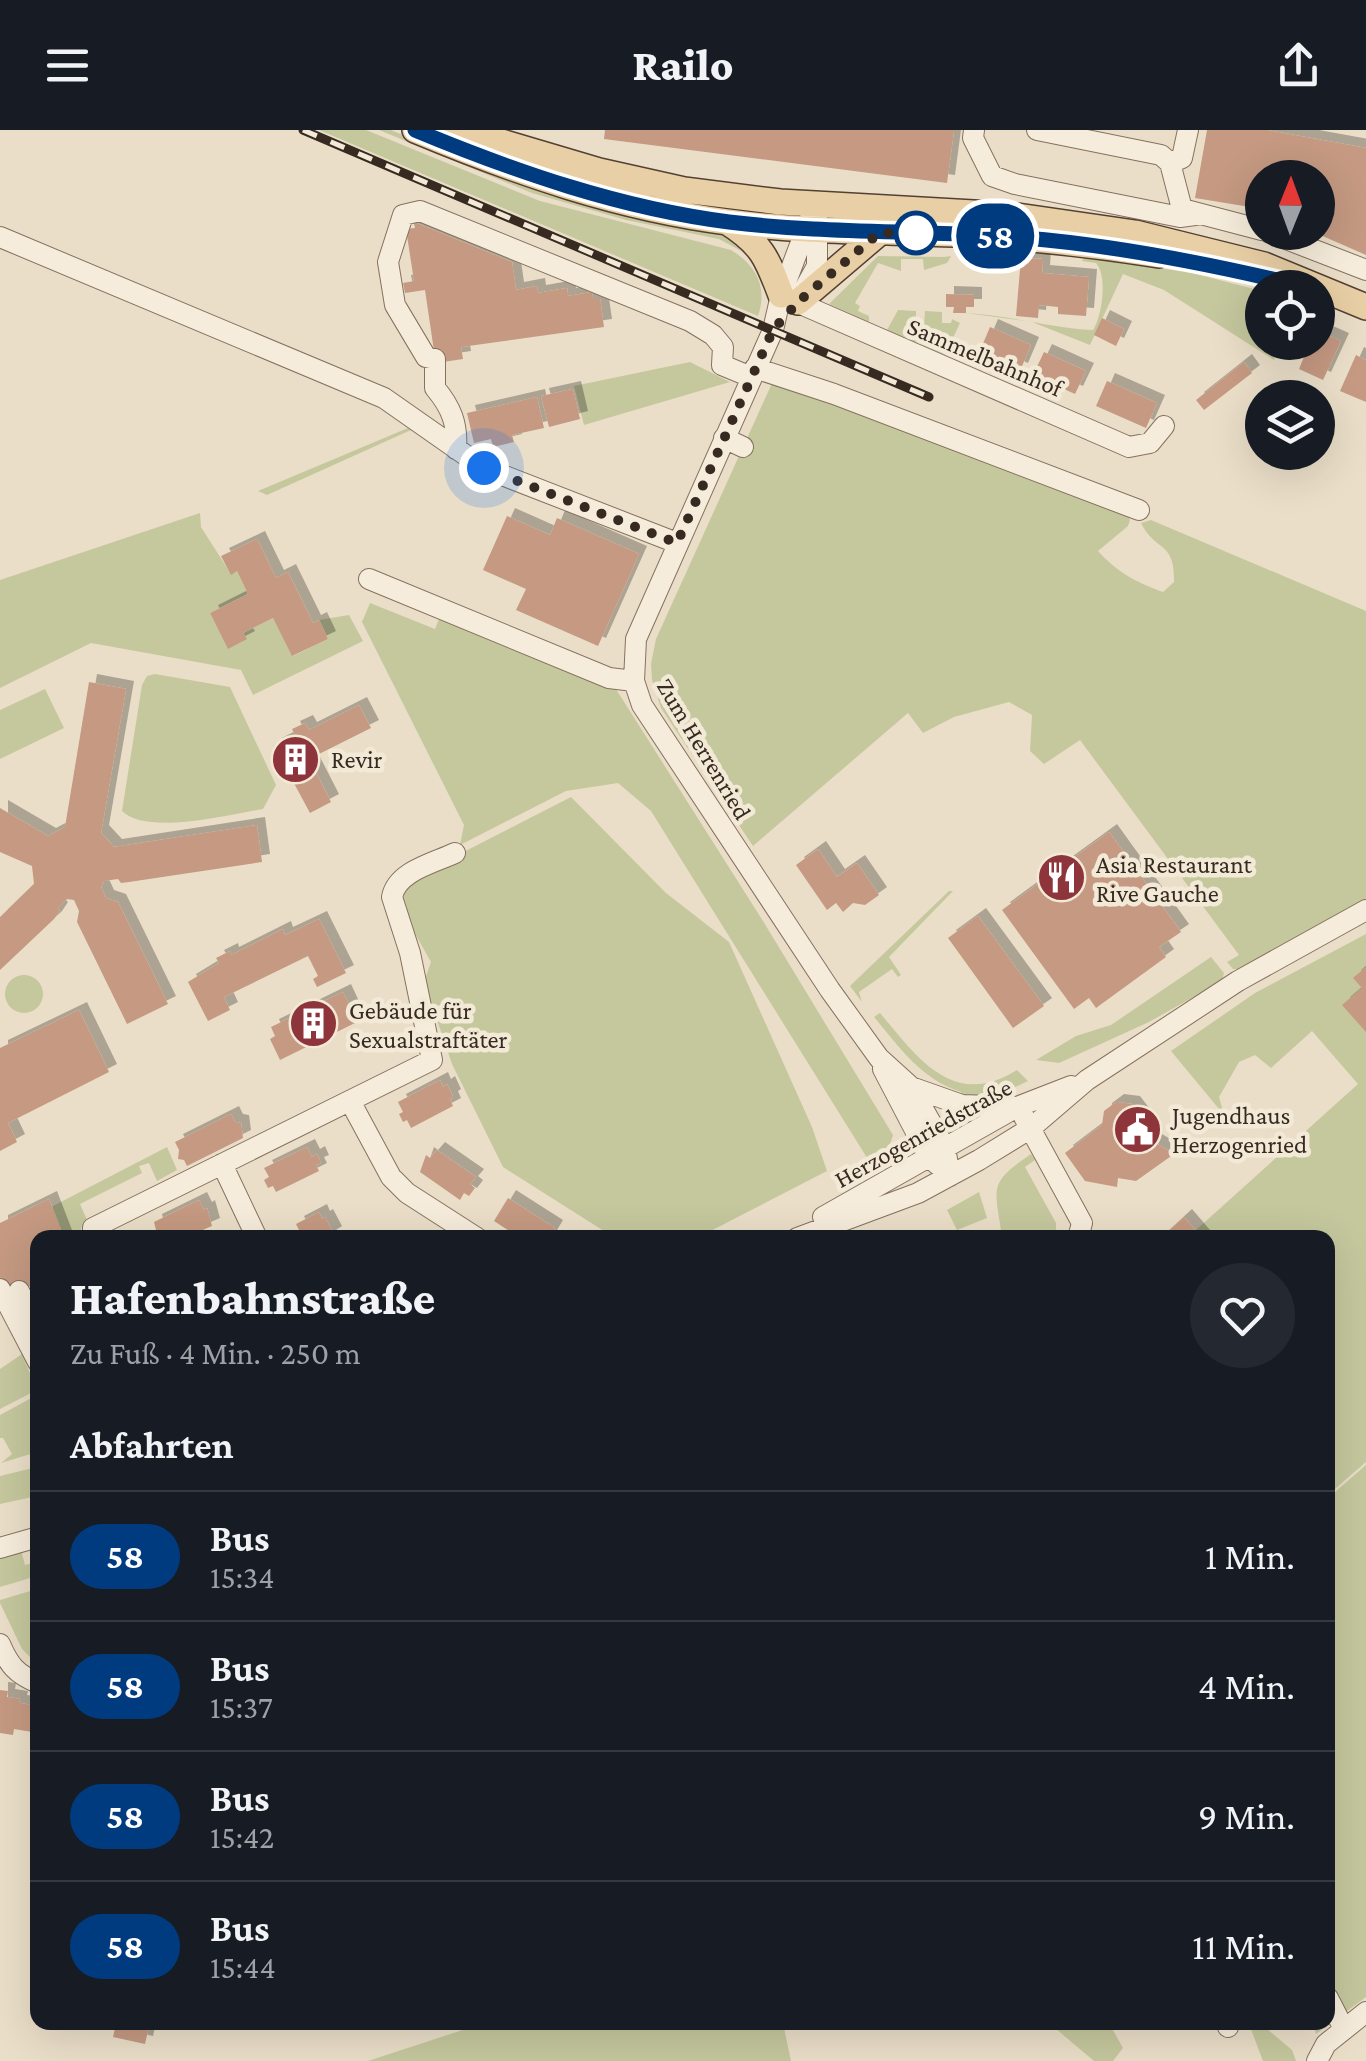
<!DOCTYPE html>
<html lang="de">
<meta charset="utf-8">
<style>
body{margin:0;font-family:"Crimson Pro",serif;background:#242831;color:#f1f3f6;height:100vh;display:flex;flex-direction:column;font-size:38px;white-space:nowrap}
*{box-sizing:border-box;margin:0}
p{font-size:32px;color:#9ea1a6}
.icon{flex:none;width:55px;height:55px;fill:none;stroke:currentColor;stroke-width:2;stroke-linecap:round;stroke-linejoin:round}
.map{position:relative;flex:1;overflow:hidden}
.sheet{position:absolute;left:30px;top:1100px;width:1305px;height:800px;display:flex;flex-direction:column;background:#171b24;border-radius:20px;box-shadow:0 10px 40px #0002}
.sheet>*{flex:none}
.badge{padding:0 20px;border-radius:32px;font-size:35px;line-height:65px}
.needle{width:65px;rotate:1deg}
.buttons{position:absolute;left:1245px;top:30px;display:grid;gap:20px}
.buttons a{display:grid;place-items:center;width:90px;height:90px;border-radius:50%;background:#171b24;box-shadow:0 10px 40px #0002;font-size:50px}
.you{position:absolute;width:50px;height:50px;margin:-25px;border:8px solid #fff;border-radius:50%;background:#1a73e8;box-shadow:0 0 0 15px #1a73e833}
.map>.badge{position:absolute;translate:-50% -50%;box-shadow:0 0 0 5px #fff}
h2{padding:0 40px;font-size:38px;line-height:90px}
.round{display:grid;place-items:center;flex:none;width:105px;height:105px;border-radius:52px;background:#242831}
.head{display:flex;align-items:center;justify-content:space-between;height:170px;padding:0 40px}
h1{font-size:48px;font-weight:800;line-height:75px}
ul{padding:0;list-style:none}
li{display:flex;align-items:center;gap:30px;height:130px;padding:0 40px;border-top:2px solid #363941}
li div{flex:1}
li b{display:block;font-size:38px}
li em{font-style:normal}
li .badge{min-width:110px;font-weight:700;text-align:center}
header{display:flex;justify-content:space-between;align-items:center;height:130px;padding:0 40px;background:#171b24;font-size:45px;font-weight:800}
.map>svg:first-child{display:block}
.green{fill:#c5c89d}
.building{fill:#c59982;filter:url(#shadow)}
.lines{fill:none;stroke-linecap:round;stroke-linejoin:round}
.minor-casing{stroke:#85715f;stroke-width:22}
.major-casing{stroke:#534033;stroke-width:28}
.minor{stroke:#f6ecdb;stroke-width:20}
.major{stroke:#e9cfa5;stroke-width:25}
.rail-casing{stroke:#372a21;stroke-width:9}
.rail{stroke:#f2e9d7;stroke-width:5;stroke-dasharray:15;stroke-linecap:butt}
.line-casing{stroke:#fff;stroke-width:22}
.line{stroke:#003b80;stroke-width:15}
.walk{stroke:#372a21;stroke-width:10;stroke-dasharray:0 18}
.stop-dot{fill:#fff;stroke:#003b80;stroke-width:5}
.labels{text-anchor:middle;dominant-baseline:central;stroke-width:9;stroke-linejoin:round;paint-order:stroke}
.street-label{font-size:25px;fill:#372a21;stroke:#f2e9d7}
.poi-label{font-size:25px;fill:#372a21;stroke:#f2e9d7;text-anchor:start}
</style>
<header><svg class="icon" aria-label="menu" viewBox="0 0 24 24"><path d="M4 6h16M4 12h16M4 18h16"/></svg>Railo<svg class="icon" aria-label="share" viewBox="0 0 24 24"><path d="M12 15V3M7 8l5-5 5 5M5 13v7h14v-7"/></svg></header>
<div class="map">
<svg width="1366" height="1931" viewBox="0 0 1366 1931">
<defs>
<filter id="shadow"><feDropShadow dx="8" dy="-8" stdDeviation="0" flood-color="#0004"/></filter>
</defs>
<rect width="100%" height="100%" fill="#eadec8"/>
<!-- green -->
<path class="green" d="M319,0H366L540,71L731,120C756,135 768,157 758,186Z
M379,0H391L461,30L727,104L749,125L719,109L626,90L532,63Z
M878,126L944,127L951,126L947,133L924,140L923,129H901V141L878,133L855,173L860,176L858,181L869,186V192L829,174Z
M1085,127L1192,143L1262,161V212L1282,213L1274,230L1164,160L1123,144L1090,215L1032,192L966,183C1008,185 1050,198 1093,200C1102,186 1108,146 1096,133L1082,131Z
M898,180L916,181V194H924L925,181L942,182V193H951L952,189L960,193L945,225L887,200Z
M690,232L730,252L584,295L574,256Z
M773,251L1128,386L1130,390L1128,396L1098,421C1118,443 1136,452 1163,462L1174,452C1175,410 1156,423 1141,393L1151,390L1366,481V770L1241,839H1233L1227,832L1239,825L1080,610L1044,634L1030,621L1032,585L1009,572L954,587L923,603L908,583L753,716L661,578L652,550L651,534L656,509Z
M408,298L411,300L267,365L258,361Z
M200,383L201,397L231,444L237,441L248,464L210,483L228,518L246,509L243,503L273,488L293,526L328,509L319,490L349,485L363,511L253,565L241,540L91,513L0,558V450Z
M370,473L435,499L441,484L614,556L763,791L893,1005L888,1021L869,1031L651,681L618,653L566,661L460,715L464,695L362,492Z
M155,544L230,557L276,655L263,679C230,684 147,706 122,681L142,555L147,546Z
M45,559L64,598L0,629V580Z
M571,667L666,763L729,812L812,997L827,1041L699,1107L615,1108L503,1037L452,934L424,852L431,832L397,772L405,752Z
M949,761H953L889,827L901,845L898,847L892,839L859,862L862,872L850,856Z
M1366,804V1332L1328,1365V1108L1202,1107L1196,1100L1358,954L1312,901L1271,938L1255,925L1239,932L1219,967L1224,985L1171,921L1255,863Z
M1211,827L1224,843L1222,851L1149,892L1059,933L1036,930L1076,906L1111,895Z
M5 864a19 19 0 1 1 38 0a19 19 0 1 1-38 0Z
M880,883C918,928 953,980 1017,940L1028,951L999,965L961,968V962C921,949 900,918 874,887Z
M167,1017L177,1040L157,1051L149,1033L139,1036L142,1043L80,1074L87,1090L81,1098L82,1107H64L51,1081L53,1076Z
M1031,1024L1035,1030L1025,1037L1056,1093V1107H1002C995,1057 987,1054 1031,1024Z
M979,1062L987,1088L957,1100L947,1080Z
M22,1224L37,1260L0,1279V1239Z
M37,1265V1322L1,1333L12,1324L3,1308H0V1285Z
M1366,1335V1867L1316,1904L1312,1893L1328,1892V1368Z
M37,1337V1366L0,1374V1346Z
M21,1420L25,1435L37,1432V1446L0,1457V1426Z
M37,1459H38L37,1534L22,1519L0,1473V1470Z
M487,1892L783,1893L791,1931H368Z
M1049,1893H1109L1123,1918L1113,1931H1094Z
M1233,1893H1260L1292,1920L1296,1931H1263L1249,1894L1235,1897Z"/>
<!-- building -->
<path class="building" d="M605,0H954L947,53L604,9Z
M1207,0H1267L1366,18V125L1318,104V48H1262V79L1195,68Z
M414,92L512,132L516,160L537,156L538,163L567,158L568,166L592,162L593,169H600L604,197L461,217L463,229L443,232L442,220L434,221L425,160L405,163L403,153L414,151L406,99L415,98Z
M1021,128L1043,129L1042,143L1089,147L1086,186L1058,184V177L1039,175L1038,188L1016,186Z
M946,164L974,165V177H966V183H953L954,177H946Z
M1102,188L1124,199L1116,216L1094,205Z
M990,197L1031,215L1020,241L979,223Z
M1318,201L1341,211L1323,250L1299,239L1310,212H1318Z
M1044,222L1086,241L1075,264L1033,245Z
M1356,225L1366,230V272L1340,261Z
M1244,232L1252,243L1204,280L1196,270Z
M1107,251L1157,273L1146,298L1096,276Z
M573,259L580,289L549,297L541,266Z
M537,267L544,298L512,305L514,312L493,317L491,309L474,313L467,283Z
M507,386L550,405L557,388L639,424L598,516L516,480L526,459L483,440Z
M257,409L276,448L288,442L313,493L319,490L328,509L292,526L273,488L243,503L247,509L228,519L210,483L248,464L237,441L231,445L221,426Z
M89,552L126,559L101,703L114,717L257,695L262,732L129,752L121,753L118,749L104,751L101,757L106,768L118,772L168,874L127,894L77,792L79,781L74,770L67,769L58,778L60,780L54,789L0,840V787L34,754L32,736L0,722V678L48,706L65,697Z
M359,575L371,598L309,629L331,672L310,683L274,616L295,605L292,599L305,593L309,600Z
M1109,702L1181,802L1159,817L1166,827L1096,878L1089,868L1074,879L1002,780Z
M818,719L837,747L857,733L879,765L865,775L853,773L843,782L836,773L827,780L796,735Z
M978,786L1044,876L1013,898L948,808Z
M319,789L346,843L317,857L313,849L318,846L308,826L224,867L230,880L208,891L188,852L219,833L216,828L230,821L231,825L283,799L285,805Z
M1366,837V902L1342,875L1362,858L1353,848Z
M343,862L357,892L280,930L270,909L275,906L271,897Z
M79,880L109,942L8,993L17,1012L0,1021V918Z
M440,950L443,957L447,954L453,967L450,969L453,976L411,998L407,990L403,992L399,984L403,982L398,972Z
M1116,972L1132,974L1142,987L1140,1002L1127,1012L1129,1024L1149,1009L1174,1024L1136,1051L1118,1048L1117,1057L1085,1051L1065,1023L1102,995L1104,981Z
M231,984L235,992L241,993L243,1008L187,1036L184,1030L178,1029L179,1020L175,1012Z
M307,1017L312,1027L317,1024L321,1033L316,1035L319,1041L276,1062L273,1056L268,1058L264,1050L269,1047L264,1038Z
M437,1020L476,1047L470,1054L475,1058L469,1066L464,1063L460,1070L420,1042L426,1025L430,1028Z
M508,1068L555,1098L549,1108H520L494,1091Z
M49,1069L64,1108H38V1171L30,1156L9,1166L0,1147V1093Z
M199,1070L204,1080L207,1078L212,1096L184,1108H158L154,1092Z
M319,1082L322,1089L325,1087L334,1104L328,1108H294L301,1104L296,1094Z
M1184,1087L1202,1108H1161Z
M0,1560L8,1561L7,1567L20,1569L19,1573L38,1576V1603L14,1599L13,1605L0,1603Z
M99,1892H150L145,1914L113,1907L115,1898Z"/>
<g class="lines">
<defs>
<path id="minor" d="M974,0L973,8L992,46L1015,54L1180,87L1195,85
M1037,0L1161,25L1170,33L1182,79L1262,100
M1170,33L1182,28L1188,0
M811,86L781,165L773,200L636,509L634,551L642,575L830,860L879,928L911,957L945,1018L950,1046
M1268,102L1366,140
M0,107L384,268L484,338L677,413
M802,163L817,136V86
M787,168L1129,317L1150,313L1164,296
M755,238L834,264L1139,380
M724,308L743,317
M456,319C458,294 451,277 435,258V229L426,227L395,175L388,132L403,85L420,81L690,191L713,205L723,217L722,235L751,247
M369,449L609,548L634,551
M883,939L929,1027L938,1035
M911,957L962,975L1016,977
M350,971L391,1047L407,1063L477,1108
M1024,987L1082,1093L1078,1108
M222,1034L257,1108
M823,1087L1017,977L1071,956
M93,1108V1098L432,930L410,823L392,767C397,741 434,733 455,723
M797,1108L918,1063L979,1030L1031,998L1087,950L1238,851L1366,780
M0,1159L38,1232
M19,1161L36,1195
M0,1418L38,1407
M0,1514C9,1535 16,1544 38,1553
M1328,1868L1344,1899
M1226,1892L1228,1897
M1317,1931L1326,1914L1366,1882"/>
<path id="major" d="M415,0C516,42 619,78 728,92C803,102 879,101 955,104C1024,107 1091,114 1159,125
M461,0L599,41L684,60L780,72L1009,85L1135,103L1264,135L1366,177
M727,92C762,114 767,128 781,165
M798,172L879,103"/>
</defs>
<!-- minor casing -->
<use href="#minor" class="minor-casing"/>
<!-- major casing -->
<use href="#major" class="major-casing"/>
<!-- minor -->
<use href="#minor" class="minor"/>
<!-- major -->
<use href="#major" class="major"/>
<defs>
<path id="rail" d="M303,0L929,267"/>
</defs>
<!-- rail casing -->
<use href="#rail" class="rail-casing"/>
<!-- rail -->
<use href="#rail" class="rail"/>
</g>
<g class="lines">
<defs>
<path id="line" d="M415,0C516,42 620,78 729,92C827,104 927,100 1025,108C1122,116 1216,135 1310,158"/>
</defs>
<!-- line casing -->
<use href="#line" class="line-casing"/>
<!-- line -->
<use href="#line" class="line"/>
<!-- walk -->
<path class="walk" d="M484,338L677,413L773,200L798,172L879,103H916"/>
</g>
<!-- icons -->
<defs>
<symbol id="building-disc" viewBox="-11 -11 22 22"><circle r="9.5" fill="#8e353b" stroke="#f2e9d7"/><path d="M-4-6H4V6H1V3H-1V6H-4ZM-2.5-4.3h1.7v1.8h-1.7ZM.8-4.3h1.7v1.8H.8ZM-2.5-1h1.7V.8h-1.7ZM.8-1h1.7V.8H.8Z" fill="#fff"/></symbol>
<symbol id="restaurant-disc" viewBox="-11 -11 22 22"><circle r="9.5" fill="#8e353b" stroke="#f2e9d7"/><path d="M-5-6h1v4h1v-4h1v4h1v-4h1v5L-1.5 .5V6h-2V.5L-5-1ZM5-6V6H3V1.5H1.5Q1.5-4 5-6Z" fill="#fff"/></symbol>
<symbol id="civic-disc" viewBox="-11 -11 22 22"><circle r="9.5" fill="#8e353b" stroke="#f2e9d7"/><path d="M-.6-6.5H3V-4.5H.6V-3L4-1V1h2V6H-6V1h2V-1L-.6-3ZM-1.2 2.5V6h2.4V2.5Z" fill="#fff"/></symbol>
</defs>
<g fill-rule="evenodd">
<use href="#building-disc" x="268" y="602" width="55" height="55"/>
<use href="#restaurant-disc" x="1034" y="720" width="55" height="55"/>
<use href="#building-disc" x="286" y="866" width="55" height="55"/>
<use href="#civic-disc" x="1110" y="972" width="55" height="55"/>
</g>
<!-- markers -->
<circle class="stop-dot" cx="916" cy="103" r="20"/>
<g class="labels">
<!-- street labels -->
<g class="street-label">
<text transform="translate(985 227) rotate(23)">Sammelbahnhof</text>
<text transform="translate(704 619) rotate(59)">Zum Herrenried</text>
<text transform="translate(923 1003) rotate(-29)">Herzogenriedstraße</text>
</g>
<!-- poi labels -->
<g class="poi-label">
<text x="331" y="629">Revir</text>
<text x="1096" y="734">Asia Restaurant<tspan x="1096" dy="29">Rive Gauche</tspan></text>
<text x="349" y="880">Gebäude für<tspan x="349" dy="29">Sexualstraftäter</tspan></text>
<text x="1172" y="985">Jugendhaus<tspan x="1172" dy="29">Herzogenried</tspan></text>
</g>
</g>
</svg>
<div class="buttons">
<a><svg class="needle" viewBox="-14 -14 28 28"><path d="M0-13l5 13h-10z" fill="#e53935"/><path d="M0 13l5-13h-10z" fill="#9ea1a6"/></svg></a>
<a><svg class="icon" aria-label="locate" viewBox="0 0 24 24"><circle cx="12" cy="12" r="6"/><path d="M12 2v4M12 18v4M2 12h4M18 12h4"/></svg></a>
<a><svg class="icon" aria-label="layers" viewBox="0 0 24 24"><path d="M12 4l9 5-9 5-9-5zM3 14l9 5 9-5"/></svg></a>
</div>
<div class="you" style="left:484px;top:338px"></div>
<b class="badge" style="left:995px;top:106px;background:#003b80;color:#fff">58</b>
<section class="sheet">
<div class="head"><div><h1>Hafenbahnstraße</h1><p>Zu Fuß · 4 Min. · 250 m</p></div><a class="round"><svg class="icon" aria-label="heart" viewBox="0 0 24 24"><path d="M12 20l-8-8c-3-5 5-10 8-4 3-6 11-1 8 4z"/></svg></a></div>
<h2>Abfahrten</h2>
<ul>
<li><span class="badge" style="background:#003b80;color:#fff">58</span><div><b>Bus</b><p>15:34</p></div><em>1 Min.</em></li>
<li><span class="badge" style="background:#003b80;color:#fff">58</span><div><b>Bus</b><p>15:37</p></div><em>4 Min.</em></li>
<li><span class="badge" style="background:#003b80;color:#fff">58</span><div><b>Bus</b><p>15:42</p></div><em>9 Min.</em></li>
<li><span class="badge" style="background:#003b80;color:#fff">58</span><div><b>Bus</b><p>15:44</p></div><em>11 Min.</em></li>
</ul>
</section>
</div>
